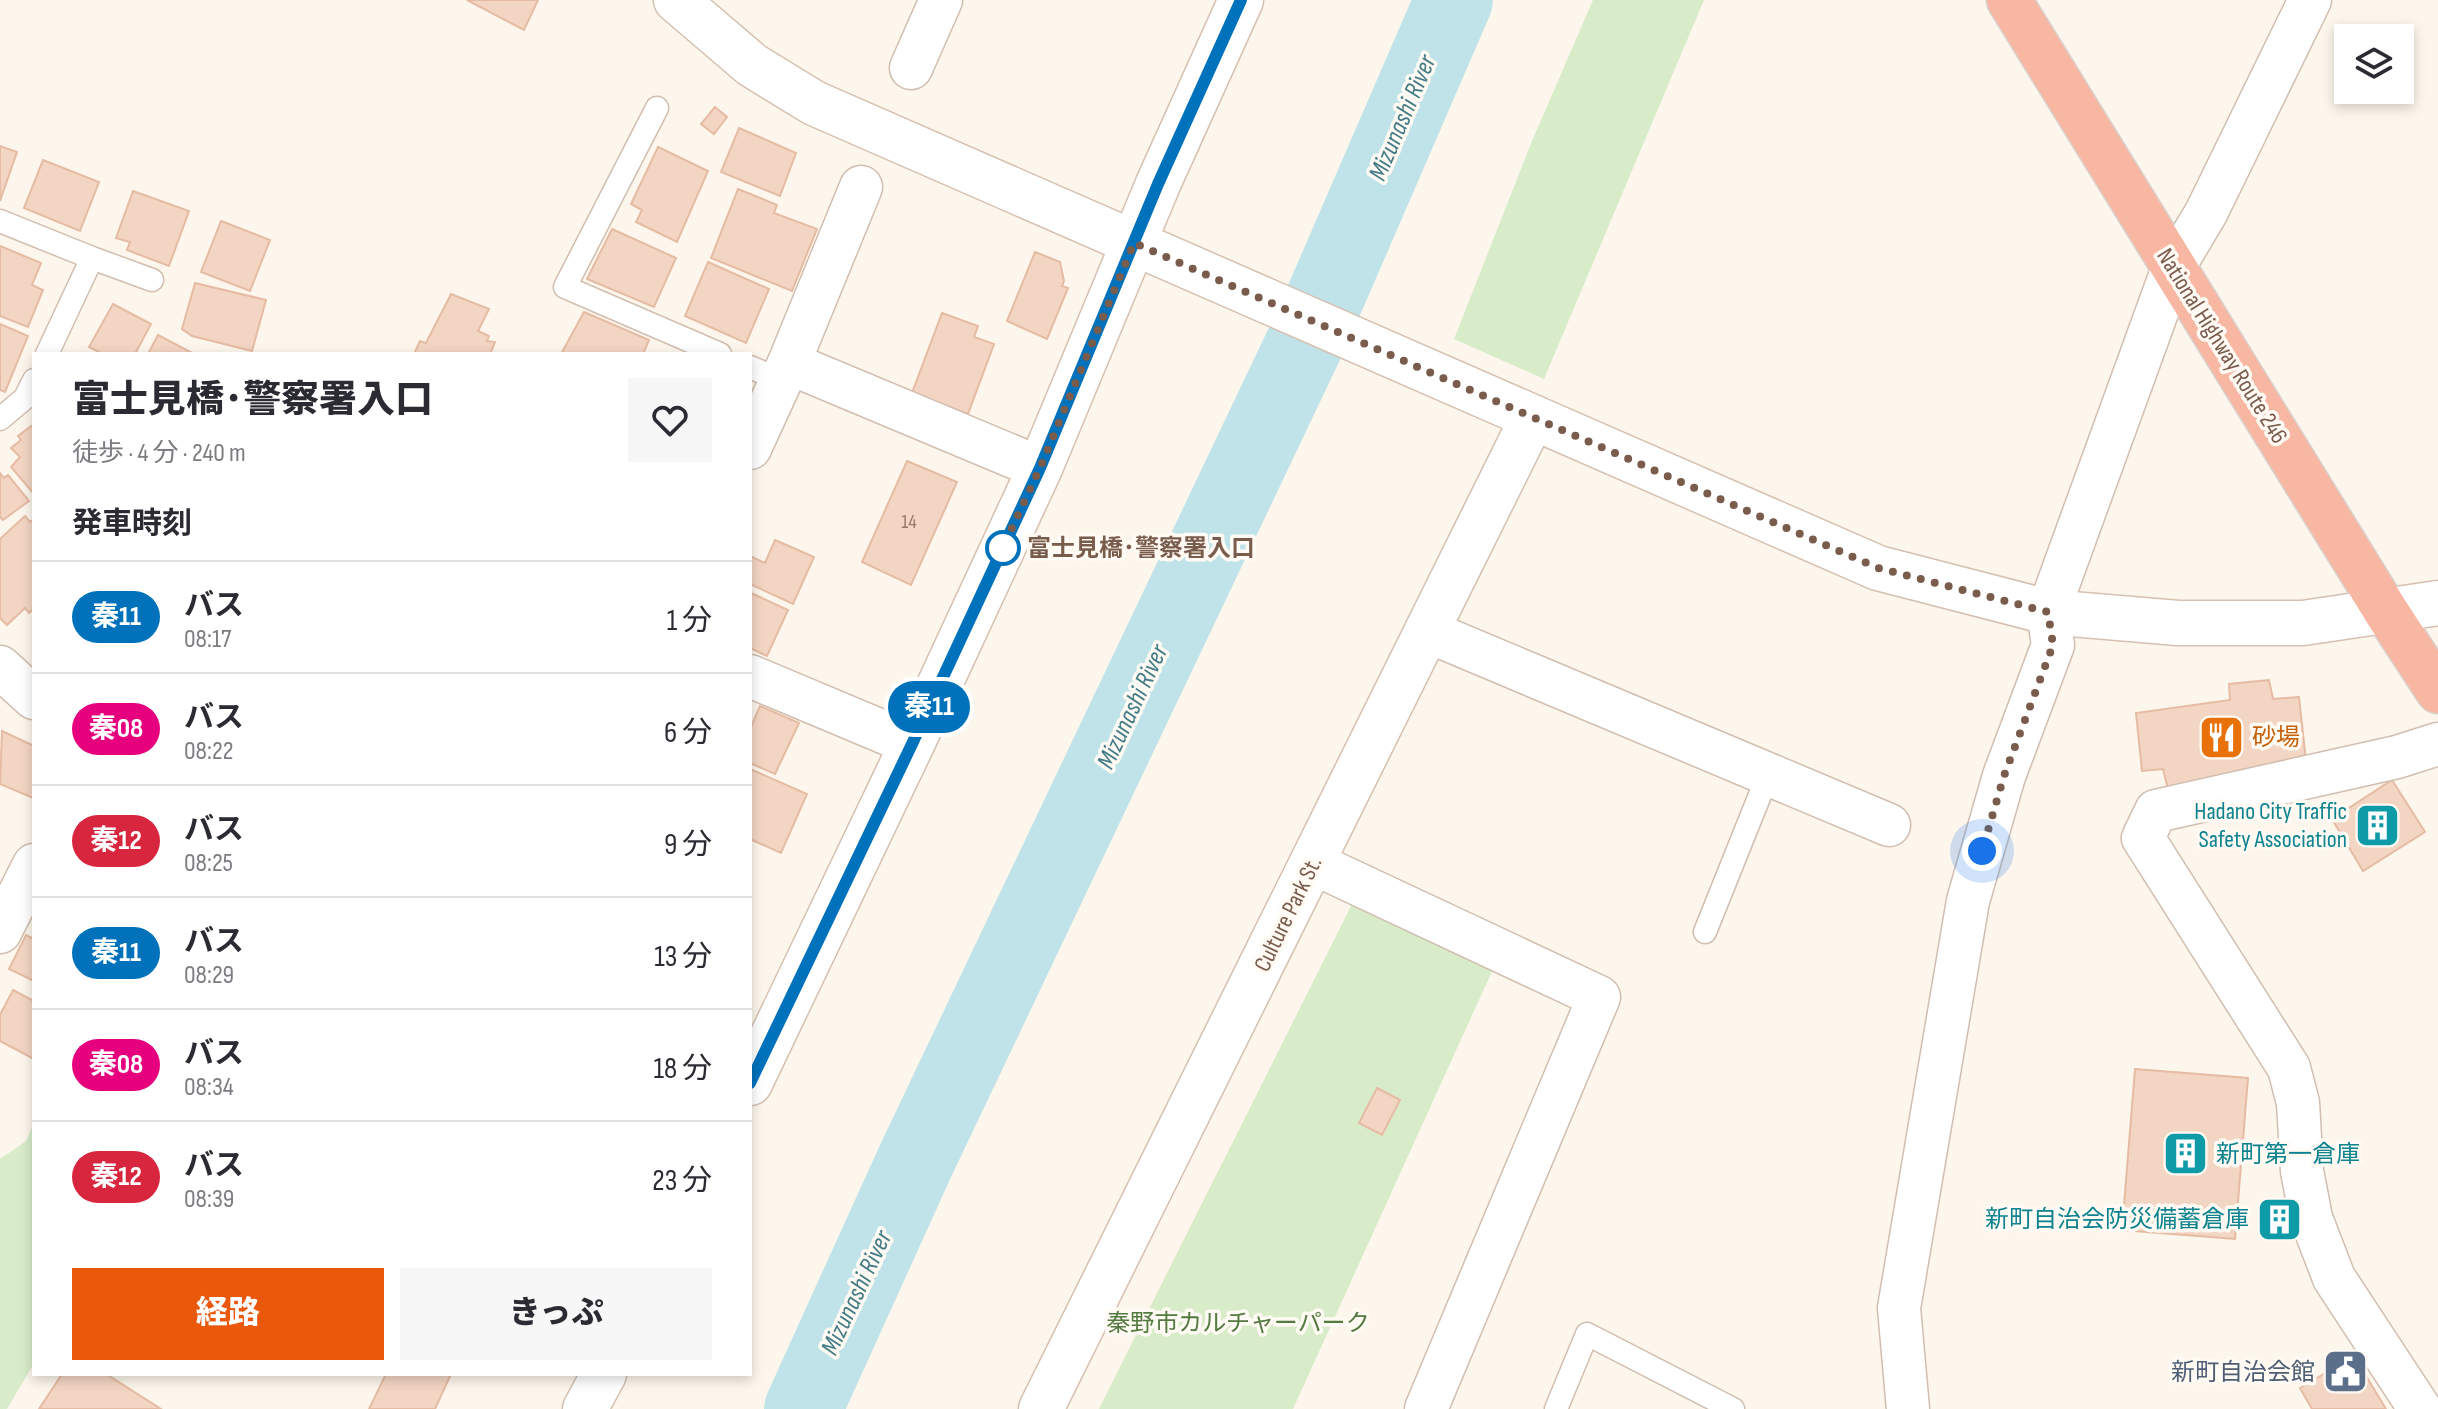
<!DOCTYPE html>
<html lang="ja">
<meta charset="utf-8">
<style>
body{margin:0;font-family:"Sofia Sans Condensed","Noto Sans JP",sans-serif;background:#f7f7f7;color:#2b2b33;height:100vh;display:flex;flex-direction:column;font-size:30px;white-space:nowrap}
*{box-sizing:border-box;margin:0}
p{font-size:26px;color:#7c7c81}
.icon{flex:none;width:44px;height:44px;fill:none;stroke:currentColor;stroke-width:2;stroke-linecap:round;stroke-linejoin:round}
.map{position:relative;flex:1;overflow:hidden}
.panel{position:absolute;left:32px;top:352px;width:720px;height:1024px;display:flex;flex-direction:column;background:#fff;border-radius:0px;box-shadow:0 4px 12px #0003}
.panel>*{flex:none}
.badge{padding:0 16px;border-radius:26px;font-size:28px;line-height:52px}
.tools{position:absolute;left:2334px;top:24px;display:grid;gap:16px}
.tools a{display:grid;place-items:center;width:80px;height:80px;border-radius:0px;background:#fff;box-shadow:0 4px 12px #0003;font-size:40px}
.you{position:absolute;width:40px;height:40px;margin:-20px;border:6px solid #fff;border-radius:50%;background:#1a73e8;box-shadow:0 0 0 12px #1a73e833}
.map>.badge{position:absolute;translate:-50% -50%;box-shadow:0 0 0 4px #fff}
h2{padding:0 40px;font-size:30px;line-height:72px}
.round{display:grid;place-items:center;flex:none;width:84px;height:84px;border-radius:0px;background:#f7f7f7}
.summary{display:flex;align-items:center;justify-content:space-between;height:136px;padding:0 40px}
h1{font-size:38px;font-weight:800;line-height:60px}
.primary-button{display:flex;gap:16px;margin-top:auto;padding:16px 40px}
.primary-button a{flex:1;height:92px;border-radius:0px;background:#ea580c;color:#fff;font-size:32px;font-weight:800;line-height:92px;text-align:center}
.primary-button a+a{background:#f7f7f7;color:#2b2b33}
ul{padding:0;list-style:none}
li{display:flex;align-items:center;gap:24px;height:112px;padding:0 40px;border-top:2px solid #e1e1e2}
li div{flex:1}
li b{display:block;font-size:30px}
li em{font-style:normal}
li .badge{min-width:88px;font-weight:700;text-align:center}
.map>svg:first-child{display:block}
.green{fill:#d8ecc9}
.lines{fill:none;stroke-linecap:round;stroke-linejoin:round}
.river{stroke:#bfe3e8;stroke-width:78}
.building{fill:#f3d5c3;stroke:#e6bba3;stroke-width:2}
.lane-casing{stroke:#d1beb0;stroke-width:25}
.street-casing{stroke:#d1beb0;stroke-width:45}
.secondary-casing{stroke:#d6c0b0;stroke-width:47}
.highway-casing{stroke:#dad1cd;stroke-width:47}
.lane{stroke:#fff;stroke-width:22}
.street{stroke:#fff;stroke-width:42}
.secondary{stroke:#fff;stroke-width:44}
.highway{stroke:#f7b7a3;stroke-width:44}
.line-casing{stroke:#fff;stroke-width:18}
.line{stroke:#0072bc;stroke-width:12}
.walk{stroke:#7a5c4d;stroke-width:8;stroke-dasharray:0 14.4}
.stop-dot{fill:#fff;stroke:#0072bc;stroke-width:4}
.labels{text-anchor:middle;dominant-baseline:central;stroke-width:7;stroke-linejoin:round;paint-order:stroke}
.number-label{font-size:20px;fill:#987a6a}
.street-label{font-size:24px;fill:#7a5c4d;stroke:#fffaf3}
.stop-label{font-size:24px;font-weight:bold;fill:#7a5c4d;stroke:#fffaf3;text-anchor:start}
.food-label{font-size:24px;fill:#c56008;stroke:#fffaf3;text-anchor:start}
.culture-label{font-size:24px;fill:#0d838f;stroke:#fffaf3;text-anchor:end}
.park-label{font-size:24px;fill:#537a41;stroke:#fffaf3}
.service-label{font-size:24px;fill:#4e5e75;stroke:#fffaf3;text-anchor:end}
.water-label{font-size:26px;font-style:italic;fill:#437c86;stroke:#fffaf3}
</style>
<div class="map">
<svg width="2438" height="1409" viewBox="0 0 2438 1409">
<rect width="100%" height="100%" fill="#fdf6ec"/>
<!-- green -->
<path class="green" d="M1593,0H1704L1544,379L1454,339L1532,141Z
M1353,902L1494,967L1293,1409H1099Z
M34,1123V1363L7,1409H0V1159L26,1141Z"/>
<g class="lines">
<!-- river -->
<path class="river" d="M803,1409L916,1160L1312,328L1454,0"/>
</g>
<!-- building -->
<path class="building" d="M467,0H538L524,30Z
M715,107L727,117L714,134L701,124Z
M739,128L796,153L780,196L721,172Z
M0,146L17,152L0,201Z
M658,147L708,171L677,242L636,222L642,210L631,204Z
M43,160L99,182L80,231L24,208Z
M738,189L777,205L774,213L817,229L792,291L711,258Z
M133,191L189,211L169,266L127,250L130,242L116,238Z
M221,221L270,240L250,291L201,272Z
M612,229L676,258L654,307L587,279Z
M0,246L41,263L32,285L43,290L28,327L0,316Z
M1035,252L1060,262L1064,281L1062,286L1068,288L1047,339L1007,321Z
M708,262L769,289L746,343L685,316Z
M195,283L266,300L252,351L192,336L182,329Z
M451,294L489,309L478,331L489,336L487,341L495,342L490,354H414L420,341L426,343Z
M113,304L151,324L135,354H103L89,347Z
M584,312L649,340L643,354H561Z
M942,313L978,326L974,337L994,344L968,414L912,393Z
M0,324L28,336L5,392L0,390Z
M158,335L194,354H148Z
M34,424V494L11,467L20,457L11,448L21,440L18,436Z
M907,461L957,482L911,585L862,562Z
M0,473L4,478L8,475L29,501L3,520L0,517Z
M25,516L30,522L34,519V608L29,613L25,608L7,625L0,618V539Z
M775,540L814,557L793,604L750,584V556L765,563Z
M751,593L788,610L767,656L750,648Z
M2269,680L2273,699L2299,697L2306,761L2169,793L2163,769L2142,771L2136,713L2230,700L2229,684Z
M760,706L799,723L775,774L750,763V729Z
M2,731L34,746L33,798L0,784Z
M750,769L807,794L781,853L750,839Z
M2392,780L2425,832L2363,871L2332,819Z
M26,935L34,939V981L9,969Z
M13,990L34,1001V1059L0,1041V1015Z
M2135,1069L2248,1078L2235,1239L2122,1230Z
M1377,1088L1400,1100L1382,1135L1359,1123Z
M2284,1199L2292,1235L2277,1238L2269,1202Z
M2354,1356L2386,1409H2312L2300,1388Z
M62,1374H106L161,1409H39Z
M386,1374H451L435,1409H369Z"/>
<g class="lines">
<defs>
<path id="lane" d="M657,108L565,287L720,354
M0,221L92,258L47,354
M92,258L152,280
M750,367L780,380
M0,419L25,398L34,380
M1705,932L1768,775
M1556,1409L1587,1334L1733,1409"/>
<path id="street" d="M911,68L941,0
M789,363L1040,468
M750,448L789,363L861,187
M1427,631L1889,825
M0,667L34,698
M750,676L912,744
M1313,863L1599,997L1426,1409
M0,932L34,865
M1908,1409L1899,1308L1968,901L2004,776L2053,645L2048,612L2173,268L2206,213L2310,0
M2420,1409L2334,1278L2311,1218L2302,1171L2298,1103L2289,1068L2143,838L2156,811L2397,757L2438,744"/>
<path id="secondary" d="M676,0L752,65L814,103L1878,568L2048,612L2178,623H2303L2438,603
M750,1083L912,744L1040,468L1158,184L1241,0
M585,1409L604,1374
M1041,1409L1533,417"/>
<path id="highway" d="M2009,0L2387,613L2438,691"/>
</defs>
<!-- lane casing -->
<use href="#lane" class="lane-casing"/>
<!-- street casing -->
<use href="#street" class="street-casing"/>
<!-- secondary casing -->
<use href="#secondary" class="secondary-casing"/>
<!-- highway casing -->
<use href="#highway" class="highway-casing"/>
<!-- lane -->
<use href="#lane" class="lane"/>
<!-- street -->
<use href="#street" class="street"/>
<!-- secondary -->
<use href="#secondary" class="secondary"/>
<!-- highway -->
<use href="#highway" class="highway"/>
</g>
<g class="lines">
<defs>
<path id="line" d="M750,1083L912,744L1040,468L1158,184L1241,0"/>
</defs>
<!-- line casing -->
<use href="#line" class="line-casing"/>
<!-- line -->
<use href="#line" class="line"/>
<!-- walk -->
<path class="walk" d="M1003,548L1001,551L1040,468L1134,243L1878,568L2048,612L2053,645L2004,776L1982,851"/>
</g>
<!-- icons -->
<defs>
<symbol id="restaurant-square" viewBox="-11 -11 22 22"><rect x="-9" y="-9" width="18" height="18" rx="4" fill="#e8710a" stroke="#fffaf3"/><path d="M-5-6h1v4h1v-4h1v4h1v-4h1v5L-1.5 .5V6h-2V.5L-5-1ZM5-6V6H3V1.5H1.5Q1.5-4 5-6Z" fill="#fff"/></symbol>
<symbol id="building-square" viewBox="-11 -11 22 22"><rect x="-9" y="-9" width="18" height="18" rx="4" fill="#0f9aa8" stroke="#fffaf3"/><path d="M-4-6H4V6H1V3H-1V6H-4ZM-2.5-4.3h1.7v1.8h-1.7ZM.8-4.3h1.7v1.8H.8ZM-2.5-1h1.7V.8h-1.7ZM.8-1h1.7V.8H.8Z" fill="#fff"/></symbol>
<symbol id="civic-square" viewBox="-11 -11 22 22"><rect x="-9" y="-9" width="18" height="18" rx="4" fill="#5c6f8a" stroke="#fffaf3"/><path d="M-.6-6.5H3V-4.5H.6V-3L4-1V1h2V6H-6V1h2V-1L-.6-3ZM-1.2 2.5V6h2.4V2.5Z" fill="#fff"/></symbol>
</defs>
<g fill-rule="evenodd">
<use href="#restaurant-square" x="2196" y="712" width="51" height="51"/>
<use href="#building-square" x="2352" y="800" width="51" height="51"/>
<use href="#building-square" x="2160" y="1128" width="51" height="51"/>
<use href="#building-square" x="2254" y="1194" width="51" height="51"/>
<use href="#civic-square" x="2320" y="1346" width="51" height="51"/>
</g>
<!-- markers -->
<circle class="stop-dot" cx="1003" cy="548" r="16"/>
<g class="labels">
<!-- number labels -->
<g class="number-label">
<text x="909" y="522">14</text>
</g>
<!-- street labels -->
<g class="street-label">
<text transform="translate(2222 346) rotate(58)">National Highway Route 246</text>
<text transform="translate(1288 914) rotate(-64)">Culture Park St.</text>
</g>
<!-- stop labels -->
<g class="stop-label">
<text x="1027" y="548">富士見橋･警察署入口</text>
</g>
<!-- food labels -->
<g class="food-label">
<text x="2252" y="737">砂場</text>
</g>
<!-- culture labels -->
<g class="culture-label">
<text x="2347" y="811">Hadano City Traffic<tspan x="2347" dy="28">Safety Association</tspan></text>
<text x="2216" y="1154" text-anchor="start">新町第一倉庫</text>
<text x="2249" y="1219">新町自治会防災備蓄倉庫</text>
</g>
<!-- park labels -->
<g class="park-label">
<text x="1238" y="1323">秦野市カルチャーパーク</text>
</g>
<!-- service labels -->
<g class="service-label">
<text x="2315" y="1372">新町自治会館</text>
</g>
<!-- water labels -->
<g class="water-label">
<text transform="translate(1403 118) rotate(-67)">Mizunashi River</text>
<text transform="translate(1133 707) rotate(-65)">Mizunashi River</text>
<text transform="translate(857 1293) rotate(-65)">Mizunashi River</text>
</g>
</g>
</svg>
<div class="tools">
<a><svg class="icon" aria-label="layers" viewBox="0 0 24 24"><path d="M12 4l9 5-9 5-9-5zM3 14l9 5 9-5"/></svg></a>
</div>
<div class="you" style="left:1982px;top:851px"></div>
<b class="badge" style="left:929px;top:707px;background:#0072bc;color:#fff">秦11</b>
<section class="panel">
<div class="summary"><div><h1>富士見橋･警察署入口</h1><p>徒歩 · 4 分 · 240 m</p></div><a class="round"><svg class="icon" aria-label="heart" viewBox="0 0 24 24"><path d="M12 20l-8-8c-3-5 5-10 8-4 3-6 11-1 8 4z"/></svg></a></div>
<h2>発車時刻</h2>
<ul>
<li><span class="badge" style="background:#0072bc;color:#fff">秦11</span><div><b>バス</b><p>08:17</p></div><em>1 分</em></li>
<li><span class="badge" style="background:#e6007e;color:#fff">秦08</span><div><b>バス</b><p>08:22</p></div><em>6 分</em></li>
<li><span class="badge" style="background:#d7263d;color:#fff">秦12</span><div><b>バス</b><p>08:25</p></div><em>9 分</em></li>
<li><span class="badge" style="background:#0072bc;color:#fff">秦11</span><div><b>バス</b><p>08:29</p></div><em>13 分</em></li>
<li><span class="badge" style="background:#e6007e;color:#fff">秦08</span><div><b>バス</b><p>08:34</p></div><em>18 分</em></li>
<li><span class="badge" style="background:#d7263d;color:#fff">秦12</span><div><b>バス</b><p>08:39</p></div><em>23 分</em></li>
</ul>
<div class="primary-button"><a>経路</a><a>きっぷ</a></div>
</section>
</div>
